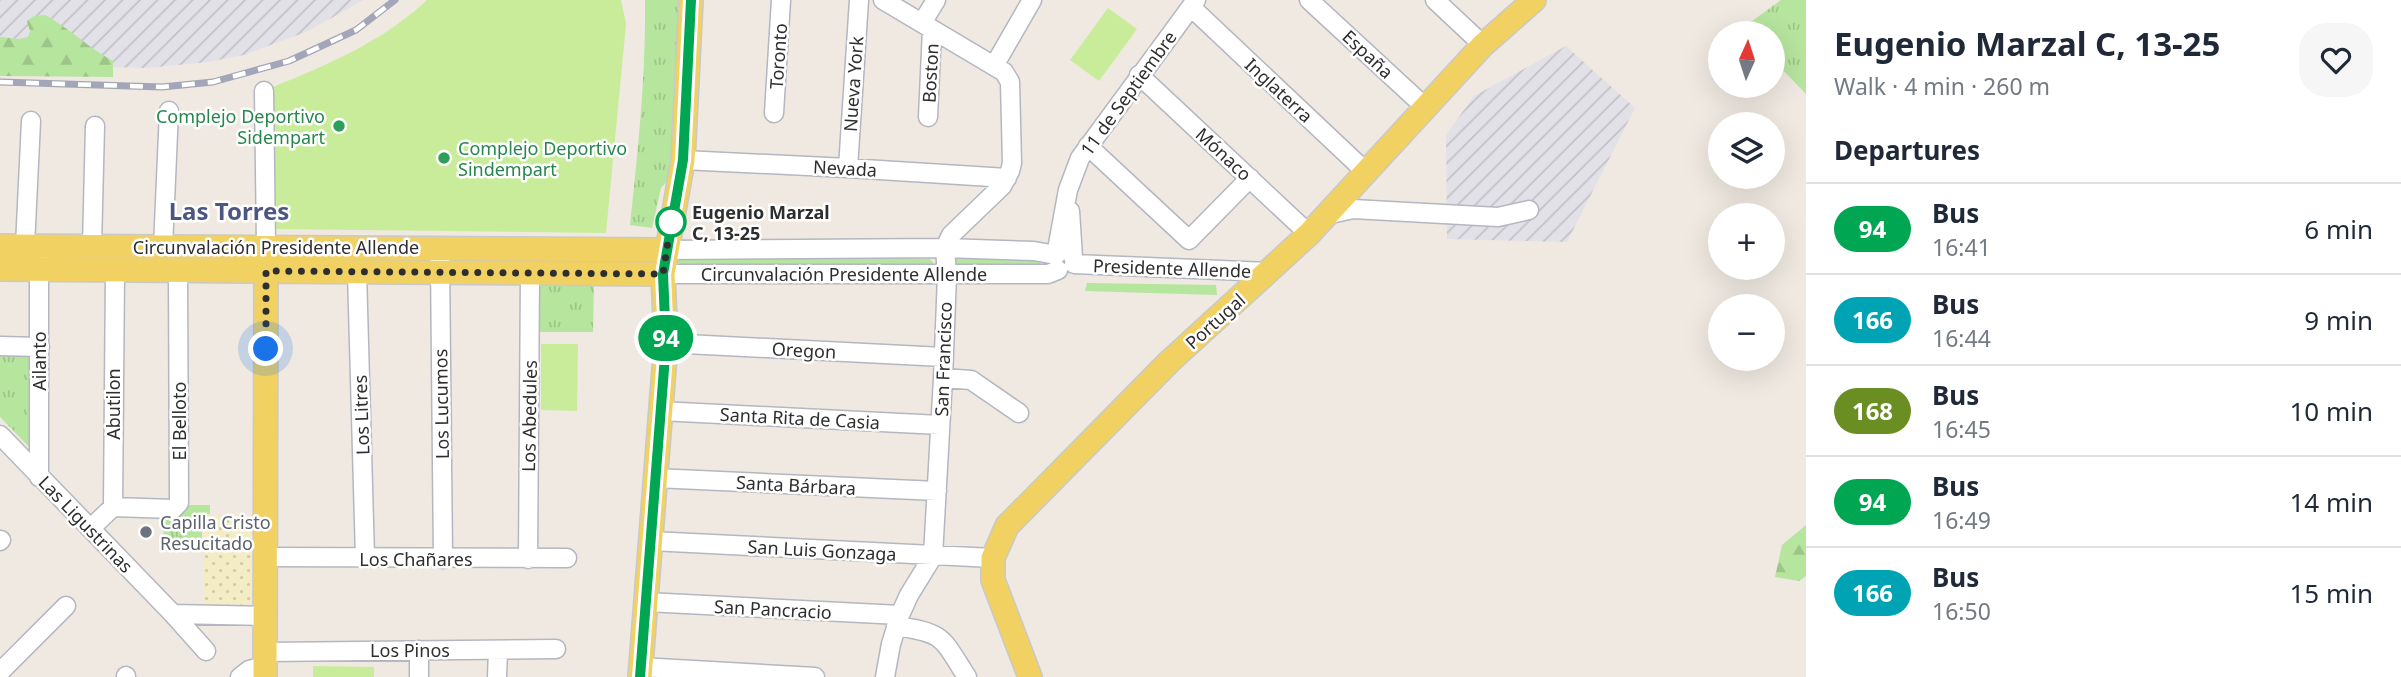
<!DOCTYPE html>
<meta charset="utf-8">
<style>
body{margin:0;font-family:"Noto Sans",sans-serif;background:#f6f6f7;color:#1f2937;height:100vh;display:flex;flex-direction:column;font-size:26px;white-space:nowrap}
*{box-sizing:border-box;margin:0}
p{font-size:23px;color:#747a83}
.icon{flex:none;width:38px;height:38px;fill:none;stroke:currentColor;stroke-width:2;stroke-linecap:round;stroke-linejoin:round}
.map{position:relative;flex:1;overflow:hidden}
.side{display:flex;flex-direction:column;background:#fff;width:595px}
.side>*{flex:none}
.badge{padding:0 14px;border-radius:23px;font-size:24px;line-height:46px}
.needle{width:46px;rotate:3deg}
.fabs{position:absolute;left:1708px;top:21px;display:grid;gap:14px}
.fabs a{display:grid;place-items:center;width:77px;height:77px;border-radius:50%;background:#fff;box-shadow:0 7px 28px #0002;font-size:35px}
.you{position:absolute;width:35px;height:35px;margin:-18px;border:5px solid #fff;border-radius:50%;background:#1a73e8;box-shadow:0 0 0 10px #1a73e833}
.map>.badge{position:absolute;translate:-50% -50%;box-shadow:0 0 0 4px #fff}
h2{padding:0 28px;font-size:26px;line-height:63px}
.round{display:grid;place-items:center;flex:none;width:74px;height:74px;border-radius:28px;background:#f6f6f7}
.head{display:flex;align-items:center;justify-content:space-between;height:119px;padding:0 28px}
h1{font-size:33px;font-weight:700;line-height:52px}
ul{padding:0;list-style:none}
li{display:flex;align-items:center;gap:21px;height:91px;padding:0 28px;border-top:2px solid #e0e1e3}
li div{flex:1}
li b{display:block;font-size:26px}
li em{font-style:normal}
li .badge{min-width:77px;font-weight:700;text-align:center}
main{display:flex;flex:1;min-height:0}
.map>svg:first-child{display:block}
.industrial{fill:url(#industrial-furrows)}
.grass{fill:#b6e59e}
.forest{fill:url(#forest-firs)}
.sand{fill:url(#sand-dots)}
.park{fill:url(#park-tufts)}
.pitch{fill:#c9ec9a}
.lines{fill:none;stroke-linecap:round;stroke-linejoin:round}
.minor-casing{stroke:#b4b7c1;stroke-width:21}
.major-casing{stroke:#c9c9c9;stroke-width:26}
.minor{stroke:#fff;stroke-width:18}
.major{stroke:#f2d163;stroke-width:23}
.rail-casing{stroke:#a3a6b8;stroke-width:7}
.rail{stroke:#fff;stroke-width:4.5;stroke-dasharray:13;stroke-linecap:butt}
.line-casing{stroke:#fff;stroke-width:16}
.line{stroke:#00a651;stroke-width:10}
.walk{stroke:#2e2e2e;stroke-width:7;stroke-dasharray:0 12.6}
.leisure-dot{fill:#2e9e5b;stroke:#fff;stroke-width:2.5}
.stop-dot{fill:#fff;stroke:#00a651;stroke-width:3.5}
.worship-dot{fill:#6b7280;stroke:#fff;stroke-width:2.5}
.labels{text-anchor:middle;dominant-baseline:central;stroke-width:5;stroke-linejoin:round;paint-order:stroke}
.street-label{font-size:18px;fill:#2e2e2e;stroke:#fff}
.leisure-label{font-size:18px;fill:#27864d;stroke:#fff;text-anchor:end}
.stop-label{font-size:18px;font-weight:bold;fill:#2e2e2e;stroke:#fff;text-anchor:start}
.worship-label{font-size:18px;fill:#5b616d;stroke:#fff;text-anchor:start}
.district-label{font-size:24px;font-weight:bold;fill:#4d5680;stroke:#fff}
</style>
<main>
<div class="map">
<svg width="1806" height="677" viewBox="0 0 1806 677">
<defs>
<pattern id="industrial-furrows" width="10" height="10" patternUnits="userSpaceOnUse" patternTransform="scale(1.75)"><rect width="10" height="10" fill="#e3e1e8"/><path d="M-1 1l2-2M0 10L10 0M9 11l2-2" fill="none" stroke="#c3c1c7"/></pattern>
<pattern id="forest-firs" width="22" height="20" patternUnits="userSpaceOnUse" patternTransform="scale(1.75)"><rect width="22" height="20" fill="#b6e59e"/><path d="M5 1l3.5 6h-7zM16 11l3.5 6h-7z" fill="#9dc588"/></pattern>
<pattern id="sand-dots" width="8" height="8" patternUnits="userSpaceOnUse" patternTransform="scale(1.75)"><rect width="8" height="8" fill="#f3ecc5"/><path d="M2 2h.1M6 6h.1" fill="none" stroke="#d1cbaa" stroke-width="1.8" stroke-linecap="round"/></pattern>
<pattern id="park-tufts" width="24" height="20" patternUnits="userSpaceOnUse" patternTransform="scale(1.75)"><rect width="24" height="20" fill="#b6e59e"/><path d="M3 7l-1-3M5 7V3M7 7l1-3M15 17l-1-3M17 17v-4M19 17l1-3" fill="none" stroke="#9dc588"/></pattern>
</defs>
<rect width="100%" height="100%" fill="#efe9e1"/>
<!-- industrial -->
<path class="industrial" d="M0,0H364L306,32L244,55L208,62L147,68L0,64Z
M1566,46L1635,108L1567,242L1447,239L1446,135L1474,96Z"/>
<!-- grass -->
<path class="grass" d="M680,253L930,259L933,263V268L927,270L680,264L675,260Z
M951,256L1039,258L1041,265L1039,268L950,265Z
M1087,283L1216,285L1217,295L1085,291Z"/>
<!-- forest -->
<path class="forest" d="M45,15C71,29 87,47 113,61V77L0,76V37L19,39L28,37L30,31L27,21L34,16Z
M1806,525V576L1799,581L1775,577L1782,545Z"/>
<!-- sand -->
<path class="sand" d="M203,515L252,517L251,602L246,605L203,604Z"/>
<!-- park -->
<path class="park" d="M645,0H682L672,176L661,188L652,228L630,225C638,150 646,76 645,0Z
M1781,0H1806V94L1773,60V33H1746L1741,29Z
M535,281L594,282L593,332H536Z
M0,350L34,356L33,451L0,417Z
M183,505H210V514L202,515V551L164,548L163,514Z"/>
<!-- pitch -->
<path class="pitch" d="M427,0H621L626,24L606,233L276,229L273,87C327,65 384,41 427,0Z
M1108,8L1137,29L1099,81L1070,60Z
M541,344H578L577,411L541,410Z
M313,666L374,667V677H313Z"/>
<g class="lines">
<defs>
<path id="minor" d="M883,0L1004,72L1010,82L1012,163L1010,171L1002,186L951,235L945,248L947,275L943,378L933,556L909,595L900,615L891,644L885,677
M1309,0L1426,108
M1435,0L1483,45
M1191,7L1367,173
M922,23L936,0
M994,66L1032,0
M1139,75L1309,234
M264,91L266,247
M774,113L781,0
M928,117L932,29
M1088,146L1189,240L1250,178
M683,160L848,168L1007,178
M848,168L859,0
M1070,211L1073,257
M1326,215L1353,209L1498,217L1529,210
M25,246L31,121
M92,246L95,126
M163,247L169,111
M666,250L945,248L1034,251L1056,255L1068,190L1080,158L1196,0
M39,256V477
M440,261L443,559
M1074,264L1269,272
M357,272L365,558
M663,274H1048L1058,270
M666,343L943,357
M0,346L40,347
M943,378L971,380L1019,413
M660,411L940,425
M0,435L173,614L265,616
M655,478L937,491
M113,507L173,509L179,503L178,271
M91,528L113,507L115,270
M0,541L1,540
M651,541L993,558
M265,557L567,558
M528,559L530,273
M646,602L900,615
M173,614L206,651
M896,626C945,633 941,637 967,677
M265,652L556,649
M641,667L815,677
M0,672L66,606
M126,677V676
M240,677L249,670L265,666
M419,677V650
M497,677L498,650"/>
<path id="major" d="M0,246L666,250
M0,269L663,274
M265,677L266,257
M640,677L666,343L663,274L683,160L691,0
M1030,677L993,580V558L1007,526L1169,362L1309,234L1483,45L1534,0"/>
</defs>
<!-- minor casing -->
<use href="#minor" class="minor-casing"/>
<!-- major casing -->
<use href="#major" class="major-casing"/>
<!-- minor -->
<use href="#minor" class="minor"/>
<!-- major -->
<use href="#major" class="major"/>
<defs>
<path id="rail" d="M0,82L162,87L213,82L289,61L356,30L395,0"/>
</defs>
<!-- rail casing -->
<use href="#rail" class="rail-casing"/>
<!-- rail -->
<use href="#rail" class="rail"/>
</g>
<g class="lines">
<defs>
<path id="line" d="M640,677L666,343L663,274L683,160L691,0"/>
</defs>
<!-- line casing -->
<use href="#line" class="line-casing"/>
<!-- line -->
<use href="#line" class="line"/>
<!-- walk -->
<path class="walk" d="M266,349V271L663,274L671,222"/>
</g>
<!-- markers -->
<g class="leisure-dot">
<circle cx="339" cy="126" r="7"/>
<circle cx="444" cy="158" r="7"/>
</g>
<circle class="stop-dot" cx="671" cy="222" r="14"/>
<circle class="worship-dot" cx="146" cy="532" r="7"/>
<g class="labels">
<!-- street labels -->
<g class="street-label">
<text transform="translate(1368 54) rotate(43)">España</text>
<text transform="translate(778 56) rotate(-86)">Toronto</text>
<text transform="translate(930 73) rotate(-87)">Boston</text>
<text transform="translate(853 84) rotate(-86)">Nueva York</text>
<text transform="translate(1279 90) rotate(43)">Inglaterra</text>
<text transform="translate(1128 93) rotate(-54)">11 de Septiembre</text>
<text transform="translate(1224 154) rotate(43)">Mónaco</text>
<text transform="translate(845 168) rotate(3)">Nevada</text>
<text x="276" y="247">Circunvalación Presidente Allende</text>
<text transform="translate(1172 268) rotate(2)">Presidente Allende</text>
<text x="844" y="274">Circunvalación Presidente Allende</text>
<text transform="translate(1215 321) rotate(-42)">Portugal</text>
<text transform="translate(804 350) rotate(3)">Oregon</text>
<text transform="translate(943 359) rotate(-88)">San Francisco</text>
<text transform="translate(39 361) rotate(-90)">Ailanto</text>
<text transform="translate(113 404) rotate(-90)">Abutilon</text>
<text transform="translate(441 404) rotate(-91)">Los Lucumos</text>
<text transform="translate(361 415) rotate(-92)">Los Litres</text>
<text transform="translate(529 416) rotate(-89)">Los Abedules</text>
<text transform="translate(800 418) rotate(3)">Santa Rita de Casia</text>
<text transform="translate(179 421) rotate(-90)">El Belloto</text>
<text transform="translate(796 485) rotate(3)">Santa Bárbara</text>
<text transform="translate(86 524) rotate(46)">Las Ligustrinas</text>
<text transform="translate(822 550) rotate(3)">San Luis Gonzaga</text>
<text x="416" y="559">Los Chañares</text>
<text transform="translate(773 609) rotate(3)">San Pancracio</text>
<text x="410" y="650">Los Pinos</text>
</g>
<!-- leisure labels -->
<g class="leisure-label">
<text x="325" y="116">Complejo Deportivo<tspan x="325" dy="21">Sidempart</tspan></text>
<text x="458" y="148" text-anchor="start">Complejo Deportivo<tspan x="458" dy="21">Sindempart</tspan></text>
</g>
<!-- stop labels -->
<g class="stop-label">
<text x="692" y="212">Eugenio Marzal<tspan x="692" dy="21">C, 13-25</tspan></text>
</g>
<!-- worship labels -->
<g class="worship-label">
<text x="160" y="522">Capilla Cristo<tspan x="160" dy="21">Resucitado</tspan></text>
</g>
<!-- district labels -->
<g class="district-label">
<text x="229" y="210">Las Torres</text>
</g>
</g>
</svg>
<div class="fabs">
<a><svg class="needle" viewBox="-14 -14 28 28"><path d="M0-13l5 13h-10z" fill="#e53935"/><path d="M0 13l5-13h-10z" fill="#747a83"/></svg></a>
<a><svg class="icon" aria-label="layers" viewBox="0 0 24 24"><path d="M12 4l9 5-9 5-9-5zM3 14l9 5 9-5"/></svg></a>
<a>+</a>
<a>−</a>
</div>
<div class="you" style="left:266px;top:349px"></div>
<b class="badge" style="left:666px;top:338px;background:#00a651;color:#fff">94</b>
</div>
<section class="side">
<div class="head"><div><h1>Eugenio Marzal C, 13-25</h1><p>Walk · 4 min · 260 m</p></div><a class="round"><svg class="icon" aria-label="heart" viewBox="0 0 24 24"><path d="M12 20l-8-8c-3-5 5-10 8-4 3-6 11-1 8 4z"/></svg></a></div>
<h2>Departures</h2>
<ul>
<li><span class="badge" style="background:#00a651;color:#fff">94</span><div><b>Bus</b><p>16:41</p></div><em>6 min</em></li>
<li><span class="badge" style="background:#00a3b4;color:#fff">166</span><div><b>Bus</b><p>16:44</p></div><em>9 min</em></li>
<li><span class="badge" style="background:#6b8e23;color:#fff">168</span><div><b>Bus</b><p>16:45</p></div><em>10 min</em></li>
<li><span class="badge" style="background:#00a651;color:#fff">94</span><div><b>Bus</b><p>16:49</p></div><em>14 min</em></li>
<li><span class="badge" style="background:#00a3b4;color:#fff">166</span><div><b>Bus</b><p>16:50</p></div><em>15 min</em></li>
</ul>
</section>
</main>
